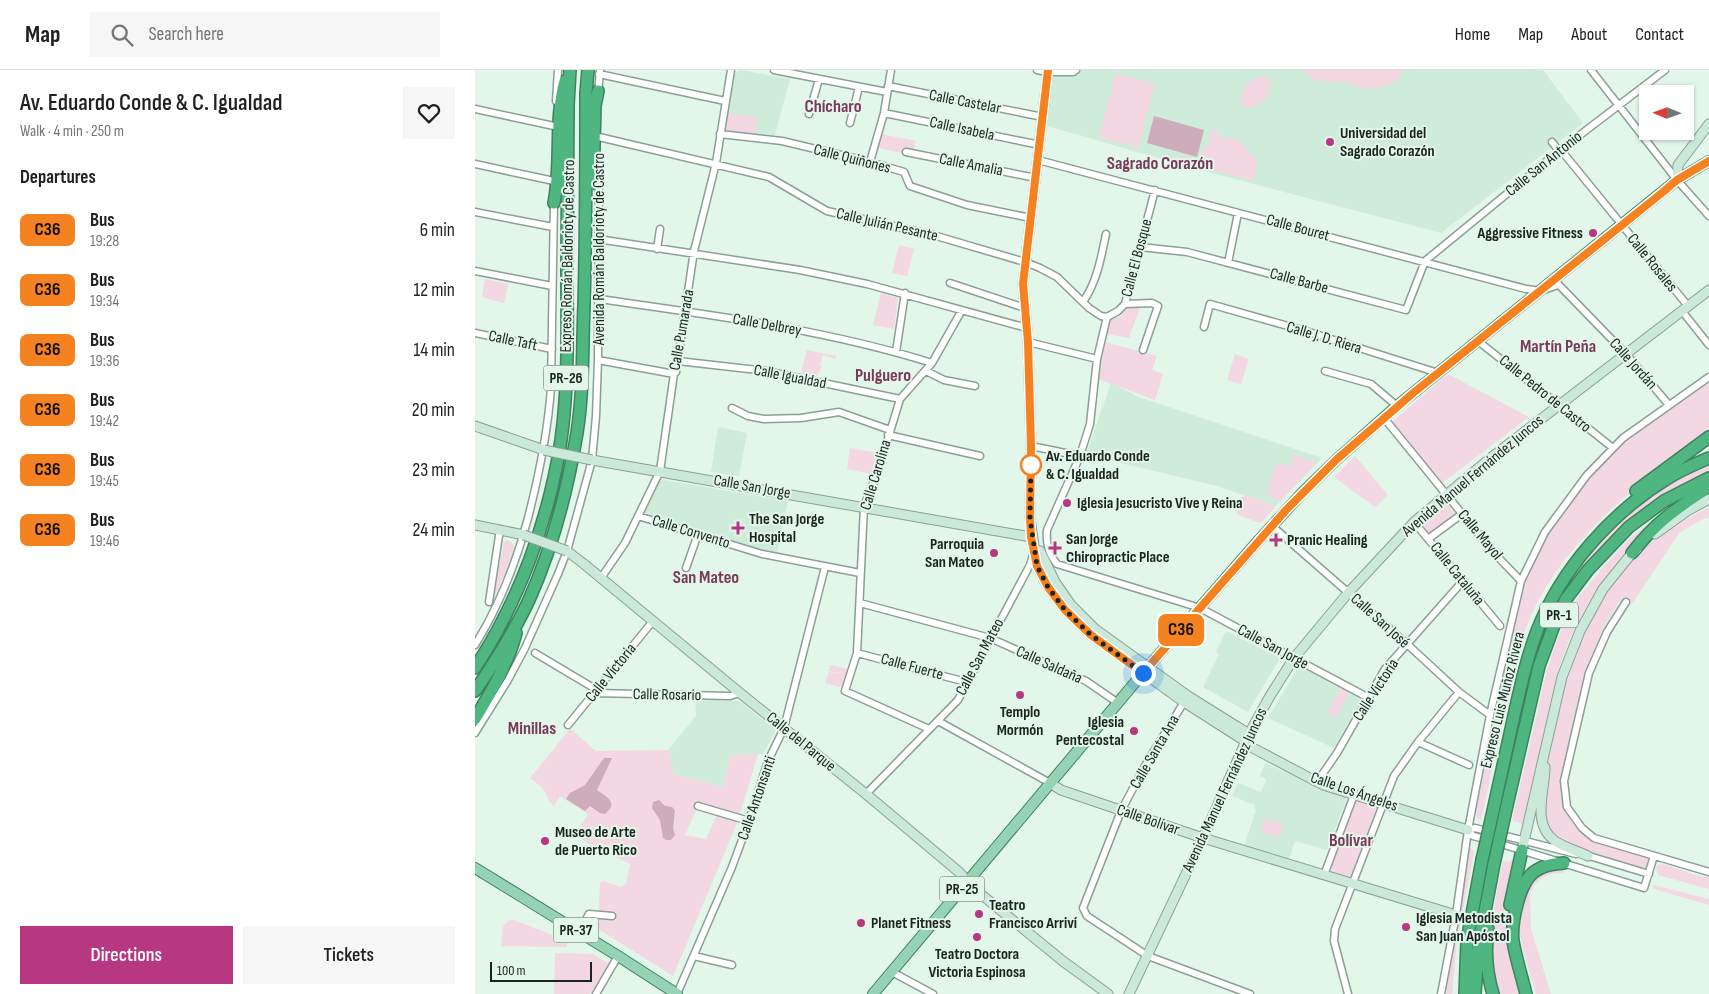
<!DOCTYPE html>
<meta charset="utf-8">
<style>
body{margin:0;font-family:"Sofia Sans Condensed",sans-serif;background:#f6f6f6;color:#202124;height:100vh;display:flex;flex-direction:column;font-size:19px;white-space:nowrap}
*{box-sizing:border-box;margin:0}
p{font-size:16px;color:#757577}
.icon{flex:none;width:28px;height:28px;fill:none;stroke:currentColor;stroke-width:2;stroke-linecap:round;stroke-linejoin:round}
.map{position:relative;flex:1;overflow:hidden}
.details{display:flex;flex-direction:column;background:#fff;width:475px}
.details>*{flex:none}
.badge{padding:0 10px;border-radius:8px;font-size:18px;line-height:32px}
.needle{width:32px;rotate:271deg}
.fabs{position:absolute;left:1164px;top:15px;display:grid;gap:10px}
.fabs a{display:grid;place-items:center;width:55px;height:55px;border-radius:0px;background:#fff;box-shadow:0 1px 4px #0004;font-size:25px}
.scale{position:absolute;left:15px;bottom:12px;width:102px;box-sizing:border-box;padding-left:5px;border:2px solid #1c241f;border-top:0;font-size:14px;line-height:18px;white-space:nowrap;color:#1c241f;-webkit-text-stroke:4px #e2f6ea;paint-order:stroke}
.you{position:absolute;width:25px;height:25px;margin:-12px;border:4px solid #fff;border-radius:50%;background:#1a73e8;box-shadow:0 0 0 8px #1a73e833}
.map>.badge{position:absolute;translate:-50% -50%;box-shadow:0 0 0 2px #fff}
h2{padding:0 20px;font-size:19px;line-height:45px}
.round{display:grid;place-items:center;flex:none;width:52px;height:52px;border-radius:0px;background:#f6f6f6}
.overview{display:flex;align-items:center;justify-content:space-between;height:85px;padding:0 20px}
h1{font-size:24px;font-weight:600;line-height:38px}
.button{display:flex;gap:10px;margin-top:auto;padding:10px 20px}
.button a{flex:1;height:58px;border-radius:0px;background:#b83781;color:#fff;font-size:20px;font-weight:600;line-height:58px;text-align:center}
.button a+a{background:#f6f6f6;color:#202124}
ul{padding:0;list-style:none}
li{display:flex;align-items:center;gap:15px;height:60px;padding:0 20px}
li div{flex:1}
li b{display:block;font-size:19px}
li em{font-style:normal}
li .badge{min-width:55px;font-weight:700;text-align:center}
header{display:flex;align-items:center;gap:30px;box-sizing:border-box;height:70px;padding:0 25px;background:#fff;border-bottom:1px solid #e0e0e0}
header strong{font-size:24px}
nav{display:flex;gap:28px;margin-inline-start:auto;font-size:18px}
.search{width:350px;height:45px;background:#f6f6f6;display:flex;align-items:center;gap:12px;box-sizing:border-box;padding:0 18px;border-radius:0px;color:#757577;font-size:19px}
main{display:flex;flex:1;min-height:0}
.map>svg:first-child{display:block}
.built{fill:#cfecda}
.green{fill:#f3d7e3}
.water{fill:#cdacbb}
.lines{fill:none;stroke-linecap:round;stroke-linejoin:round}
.street-casing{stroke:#8c9f94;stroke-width:9}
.secondary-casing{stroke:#8c9f94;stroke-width:11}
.primary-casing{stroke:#3d835f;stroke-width:12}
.highway-casing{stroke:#3d835f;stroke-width:14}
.street{stroke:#fff;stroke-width:6}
.secondary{stroke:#cae9da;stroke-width:9}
.primary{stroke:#95d3b4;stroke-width:10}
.highway{stroke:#4fb682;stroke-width:11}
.secondary-bridge-casing{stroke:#8c9f94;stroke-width:11;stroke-linecap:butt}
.highway-bridge-casing{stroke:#3d835f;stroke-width:14;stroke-linecap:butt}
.secondary-bridge{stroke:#cae9da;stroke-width:9}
.highway-bridge{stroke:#4fb682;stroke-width:11}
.line-casing{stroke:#fff;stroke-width:11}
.line{stroke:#f58220;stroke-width:8}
.walk{stroke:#1c241f;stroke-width:5;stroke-dasharray:0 9}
.poi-dot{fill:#b83781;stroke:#e2f6ea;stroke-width:2}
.stop-dot{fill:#fff;stroke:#f58220;stroke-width:2.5}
.labels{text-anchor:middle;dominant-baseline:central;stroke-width:4;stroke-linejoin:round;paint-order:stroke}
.shield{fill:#e2f6ea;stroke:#57635c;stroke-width:1}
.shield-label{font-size:15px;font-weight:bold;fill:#1c241f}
.street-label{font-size:16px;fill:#1c241f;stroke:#e2f6ea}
.poi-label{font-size:16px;font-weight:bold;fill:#1c241f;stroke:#e2f6ea;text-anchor:start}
.stop-label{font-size:16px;font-weight:bold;fill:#1c241f;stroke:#e2f6ea;text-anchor:start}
.neighbourhood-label{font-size:18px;font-weight:bold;fill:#7a395b;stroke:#e2f6ea}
</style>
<header>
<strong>Map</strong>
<div class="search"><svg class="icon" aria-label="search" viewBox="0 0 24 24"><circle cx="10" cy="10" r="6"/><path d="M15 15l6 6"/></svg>Search here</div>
<nav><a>Home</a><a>Map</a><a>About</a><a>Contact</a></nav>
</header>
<main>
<section class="details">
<div class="overview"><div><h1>Av. Eduardo Conde &amp; C. Igualdad</h1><p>Walk · 4 min · 250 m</p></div><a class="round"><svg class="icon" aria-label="heart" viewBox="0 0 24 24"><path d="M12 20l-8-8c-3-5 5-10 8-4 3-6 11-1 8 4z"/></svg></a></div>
<h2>Departures</h2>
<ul>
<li><span class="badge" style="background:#f58220;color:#111">C36</span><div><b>Bus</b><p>19:28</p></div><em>6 min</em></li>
<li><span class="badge" style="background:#f58220;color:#111">C36</span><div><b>Bus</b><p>19:34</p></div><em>12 min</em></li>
<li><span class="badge" style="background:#f58220;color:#111">C36</span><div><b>Bus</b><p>19:36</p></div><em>14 min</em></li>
<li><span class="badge" style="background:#f58220;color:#111">C36</span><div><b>Bus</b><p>19:42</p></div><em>20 min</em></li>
<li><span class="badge" style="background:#f58220;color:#111">C36</span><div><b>Bus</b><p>19:45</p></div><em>23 min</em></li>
<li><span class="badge" style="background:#f58220;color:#111">C36</span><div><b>Bus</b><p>19:46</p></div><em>24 min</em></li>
</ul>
<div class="button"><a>Directions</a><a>Tickets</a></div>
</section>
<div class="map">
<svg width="1234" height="924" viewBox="0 0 1234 924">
<rect width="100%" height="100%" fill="#e2f6ea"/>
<!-- built -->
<path class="built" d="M265,0L315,9L299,68L249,61L258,7L261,3Z
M577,0H1068L1108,53L966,163L721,99L572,56Z
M636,313L664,327L847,388L801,436L742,416L637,391L612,382Z
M243,357L272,363L264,406L236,402Z
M189,410L313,431L302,483L279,478L169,443L180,415L184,411Z
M751,561L805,588L773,642L728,617L744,584L741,582Z
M824,596L887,630L859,678L793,648Z
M220,630L264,631L301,660L288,684L255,685L248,717L198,704L193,680L221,646Z
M790,693L833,712L844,720L872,728L852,780L820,771L814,789L769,776L781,740L779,738L780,735L757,726L763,713L786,722L792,709L785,706Z"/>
<!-- green -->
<path class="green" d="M826,0H928L922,10L911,16L894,20L879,16L871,12L841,11Z
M641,3L680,14L663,78L624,67Z
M789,6L794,8C800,23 788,36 772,38L768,36L766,31C767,17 775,8 789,6Z
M254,43L282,47L280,64L251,60Z
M741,59L746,69C768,63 768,80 783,90L778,111L702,91L703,85L725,91L728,79L732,78L737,60Z
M406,64L441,71L439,80L428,78L426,83L404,78Z
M424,175L439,179L432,206L417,203Z
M10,209L33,214L29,233L7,227Z
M406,223L423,228L419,259L398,255Z
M652,238H665L654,268L632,264L635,250L646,246Z
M630,272L682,286L677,300L688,304L680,330L624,309L625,295Z
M332,280L361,286L360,289L348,285L345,295L347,296L342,306L326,303Z
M760,284L774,289L766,314L752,310Z
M973,304L1054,347L966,414L917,352Z
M1234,312V360C1156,420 1073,480 1044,578L1006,750L1002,748L1001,740C1011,693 1021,645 1030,598C1036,569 1041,538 1051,509C1068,463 1107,413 1142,379C1169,353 1203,333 1234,312Z
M375,378L403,383L396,404L372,399Z
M819,384L842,393L805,432L795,426L792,422L802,392L814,397Z
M880,386L913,425L900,437L859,407Z
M1234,395V403L1151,453L1133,470L1090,522L1079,541L1060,592H1058L1057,590C1078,519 1126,456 1189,417C1203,409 1219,402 1234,395Z
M769,425L801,436L786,453L763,445L759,438H751L753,431C760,431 764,431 769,425Z
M972,434L980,444L954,464L947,455Z
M1234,437V447L1222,452L1204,463L1157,534L1147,530L1144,532L1128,558L1111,599L1086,705C1082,767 1124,772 1172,787L1175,790L1173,796L1169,798L1095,775L1081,766L1072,754L1070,747L1073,716L1074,687L1092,603L1101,578L1127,530L1144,506L1169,478L1200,455Z
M1175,453L1177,454C1139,492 1106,536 1088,586C1079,610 1075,636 1069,661C1063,693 1056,726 1048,758H1047L1046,753L1037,751L1071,604L1080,575L1092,546L1102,529L1129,496L1155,468Z
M31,470L36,472L39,476L31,501L18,529L29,472Z
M355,595L374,599L371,611L365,617L350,613L354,602L367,604L354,601Z
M865,618L874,623L861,648L852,643Z
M95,659L121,681L193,680L199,704L248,717L255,685L283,684L265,744L224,733L210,765L231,769L242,745L263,751L198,906L117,855L118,848H123L125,814L127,811L146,817L151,813L155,794L118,776L100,765L113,744L85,726L79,736C73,731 73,726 69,720C65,715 60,712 55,708Z
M881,730L902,737L875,809L853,801Z
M789,749L809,754L805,767L786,762Z
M994,778H996L999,782L982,871L977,924H971Z
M1040,789L1030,842L1033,860L1049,924H1022C1009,880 1019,835 1028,791L1035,792L1036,790Z
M1188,794L1227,807H1234V819L1183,805L1181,797L1183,795Z
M1082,799L1089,801L1088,803C1073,802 1060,809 1055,824L1056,859L1076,924H1061C1054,899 1038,857 1046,831C1048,827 1051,822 1053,817C1060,806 1069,801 1082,799Z
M1179,815L1234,829V835L1179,819L1178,817Z
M39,850L88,869L92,872V877L26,876L28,856L33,851Z
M80,883L118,884L134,894L115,924H79Z"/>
<!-- water -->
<path class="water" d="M679,46L729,60L722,87L672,73Z
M129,688H137L122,720C132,727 144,733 130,744L125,743L115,736L110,741L91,729L95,723L110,715Z
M184,730L190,736L197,737L200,740L198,758L200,765L196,770H191L188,768L185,750L177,738L178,732Z"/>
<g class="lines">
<defs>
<path id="street" d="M299,0L412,22
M562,0L572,2H598L601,0
M1116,0L1202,110L1234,146
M124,4L250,31
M413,16L568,47
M123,24L125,0
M81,31L83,0
M0,39L79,56
M409,43L565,75
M334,44L344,9
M375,53L384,17
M245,64L307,71L395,92L429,102L435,116L492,135L556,148
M124,67L294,107L352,141L458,165L550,192L565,198L582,207L614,238L626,246L632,247
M1077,72L1084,81L1090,85L1213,236
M431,82L561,108
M563,90L1051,219L1066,221L1083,215
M395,92L409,43L416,0
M0,94L79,111
M0,142L78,157
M123,169L325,200L392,214L552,258
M665,177L712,182L931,240L950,191L1084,81L1190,0
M182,179L185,159
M753,193L763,143
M0,201L77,216
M475,213L550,238
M1082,213L1150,283L1194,335
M124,229C236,245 349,259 457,293
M608,232C622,212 626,188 631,164
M650,234L677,233L683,236L668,280
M1207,241L1234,275
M632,247L622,289L615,354L605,386L572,460C571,473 573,483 582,494L725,538L894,628
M632,247L643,241L650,234L680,120
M729,257L735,234L834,262L963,303
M0,263L77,279
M1003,271L1138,378
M553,272L622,289
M421,282L430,223
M123,290L199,304
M203,291L291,301L425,329
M451,301L469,310L500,316
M850,301L896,314L922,336
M257,338L273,346L289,349L326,348L364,342L415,360
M909,348L1019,483L1046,511
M413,365L505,386
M556,376L605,386
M163,446L287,484L385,503
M939,452L1025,556
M797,456L932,574L984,622L1015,645
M953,469L987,444
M211,498L223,464
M126,508L150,473L185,401L199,304L201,302L219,181L241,93L256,0
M14,532L25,459
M1151,532L1132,562L1114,603L1089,711L1092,737L1107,758L1119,768L1234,802
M385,533L515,568L611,611L643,633
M0,575C25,535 41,493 53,448C64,405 73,362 76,317L79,131
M60,583L122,620
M382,583L491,612
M119,623L255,626L265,623
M709,632L671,694L646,741L608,838L612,846L673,886L775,924
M463,651L575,713
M93,655L178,551
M454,659L370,621L382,583L389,436L403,402L425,329L457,293L487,240
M0,663L33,610L50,578L83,504L92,481L117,390L121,346L123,290L124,94
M943,672L994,695
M842,712L862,683L910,599L987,512
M391,724L483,630L555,495L559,482
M223,736L274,751
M1013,770L998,766L993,760L1000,758L1101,784
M1023,773L1169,818L1179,786
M1111,785L1174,804
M849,805L879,725
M104,862L114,844L137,846
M219,886L257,895
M417,902L458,924
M121,924L143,886
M202,924L257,797L274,751L293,691L309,658L350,497
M873,924L859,871L860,859L919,706L943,672L984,622
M966,924L981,845L993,760L1015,645L1046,511L1070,462L1112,405L1148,368L1234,307"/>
<path id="secondary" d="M573,0L548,214L553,272L556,376L555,448L562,496L573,517L590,540L616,565L709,632L770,671L776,677L848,715L993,760
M1202,110L1203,95L1234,54
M0,356L69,380
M117,390L556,467
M0,455L49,465
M1180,464L1212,441L1234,429
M560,480L565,481L580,512L596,535L620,559L713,626L774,664
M92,481L109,494L265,623L391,724L484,802L502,821L589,892L633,924
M1070,697C1070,721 1056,754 1080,771C1089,777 1102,781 1113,786
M575,713L586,720L728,768L981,845
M1047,780L1087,607L1105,561L1128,519L1157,483L1162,479
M654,924L728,768L774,664L795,626L819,588L873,523L939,452L1018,386L1234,220"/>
<path id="primary" d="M0,798L143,886L202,924
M398,924L673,597L784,470L828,422L861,390L922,336L1202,110L1234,91"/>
<path id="highway" d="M118,113L120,36L123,21
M79,133C87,93 79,50 90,11
M1161,421L1234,367
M1157,483C1181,452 1202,438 1234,417
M0,598C44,531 74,450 86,370C94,314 92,257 92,201C92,145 93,90 93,35L95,0
M0,621C20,592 39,562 54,530C75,483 91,425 100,374C109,329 107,281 109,235C111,164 111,94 111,23L113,0
M0,649C16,622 33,594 41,563
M1018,741C1025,708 1033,674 1040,641C1046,614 1052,587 1062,561C1086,499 1137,442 1193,408C1206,400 1220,394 1234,388
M1030,744L1064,596L1078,558L1091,529L1113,500L1154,457L1189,431L1234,408
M1035,835L1047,780
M1013,859C1010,880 1012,904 1018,924
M990,924L992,871L1007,790
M1000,924L1003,878L1019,794
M1051,924C1047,907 1041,889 1038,871C1036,853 1044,813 1059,802C1068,795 1078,794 1089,793"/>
</defs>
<!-- street casing -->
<use href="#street" class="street-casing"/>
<!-- secondary casing -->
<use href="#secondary" class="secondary-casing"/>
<!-- primary casing -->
<use href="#primary" class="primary-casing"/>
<!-- highway casing -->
<use href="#highway" class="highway-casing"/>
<!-- street -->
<use href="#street" class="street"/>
<!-- secondary -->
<use href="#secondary" class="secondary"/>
<!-- primary -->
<use href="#primary" class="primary"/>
<!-- highway -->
<use href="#highway" class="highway"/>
<defs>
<path id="secondary-bridge" d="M69,380L117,390
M49,465L92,481"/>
<path id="highway-bridge" d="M1007,790L1018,741
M1019,794L1030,744"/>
</defs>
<!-- secondary-bridge casing -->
<use href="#secondary-bridge" class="secondary-bridge-casing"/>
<!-- highway-bridge casing -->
<use href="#highway-bridge" class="highway-bridge-casing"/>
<!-- secondary-bridge -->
<use href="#secondary-bridge" class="secondary-bridge"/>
<!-- highway-bridge -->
<use href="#highway-bridge" class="highway-bridge"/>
</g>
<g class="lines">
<defs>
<path id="line" d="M573,0L548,214L553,272L556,376L555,448L556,467L562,496L573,517L590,540L616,565L668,603L811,440L861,390L937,324L1188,122L1202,110L1234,91"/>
</defs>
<!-- line casing -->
<use href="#line" class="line-casing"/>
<!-- line -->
<use href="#line" class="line"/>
<!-- walk -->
<path class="walk" d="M556,395V394L555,448L562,496L573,517L590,540L616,565L668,603"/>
</g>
<!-- markers -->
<g class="poi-dot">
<circle cx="855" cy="72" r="5"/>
<circle cx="1118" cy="163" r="5"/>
<circle cx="592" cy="433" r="5"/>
<path d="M260.5 450.5h5v5h5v5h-5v5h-5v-5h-5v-5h5z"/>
<path d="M798.5 462.5h5v5h5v5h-5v5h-5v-5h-5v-5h5z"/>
<path d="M577.5 470.5h5v5h5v5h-5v5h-5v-5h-5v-5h5z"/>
<circle cx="519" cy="483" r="5"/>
<circle cx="545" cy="625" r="5"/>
<circle cx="659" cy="661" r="5"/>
<circle cx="70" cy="771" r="5"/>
<circle cx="504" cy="844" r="5"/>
<circle cx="386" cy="853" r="5"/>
<circle cx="931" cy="857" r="5"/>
<circle cx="502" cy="867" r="5"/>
</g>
<circle class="stop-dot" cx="556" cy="395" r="10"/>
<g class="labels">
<!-- shield labels -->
<g class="shield">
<rect x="68.5" y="295.5" width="45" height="25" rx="4"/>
<rect x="1065" y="532.5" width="38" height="25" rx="4"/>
<rect x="464.5" y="806.5" width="45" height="25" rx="4"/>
<rect x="78.5" y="847.5" width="45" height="25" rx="4"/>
</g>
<g class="shield-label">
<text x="91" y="308">PR-26</text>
<text x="1084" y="545">PR-1</text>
<text x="487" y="819">PR-25</text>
<text x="101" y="860">PR-37</text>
</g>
<!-- street labels -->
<g class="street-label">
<text transform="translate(490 32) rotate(11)">Calle Castelar</text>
<text transform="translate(487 59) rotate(12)">Calle Isabela</text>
<text transform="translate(377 89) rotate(14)">Calle Quiñones</text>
<text transform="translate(1069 94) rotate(-39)">Calle San Antonio</text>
<text transform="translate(496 95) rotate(11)">Calle Amalia</text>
<text transform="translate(412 155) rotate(13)">Calle Julián Pesante</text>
<text transform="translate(823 158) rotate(15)">Calle Bouret</text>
<text transform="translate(124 179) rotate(-90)">Avenida Román Baldorioty de Castro</text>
<text transform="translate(93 186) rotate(-89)">Expreso Román Baldorioty de Castro</text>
<text transform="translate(662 188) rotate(-75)">Calle El Bosque</text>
<text transform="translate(1177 193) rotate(51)">Calle Rosales</text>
<text transform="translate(824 211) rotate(15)">Calle Barbe</text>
<text transform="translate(292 255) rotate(10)">Calle Delbrey</text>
<text transform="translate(207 260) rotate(-80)">Calle Pumarada</text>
<text transform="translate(849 268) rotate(17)">Calle J. D. Riera</text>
<text transform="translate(38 271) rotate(12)">Calle Taft</text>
<text transform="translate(1158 294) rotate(48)">Calle Jordán</text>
<text transform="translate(315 307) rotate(11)">Calle Igualdad</text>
<text transform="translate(1070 324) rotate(39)">Calle Pedro de Castro</text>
<text transform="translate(401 405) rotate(-73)">Calle Carolina</text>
<text transform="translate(998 406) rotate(-40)">Avenida Manuel Fernández Juncos</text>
<text transform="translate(277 417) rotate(10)">Calle San Jorge</text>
<text transform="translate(216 462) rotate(17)">Calle Convento</text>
<text transform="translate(1005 465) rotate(50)">Calle Mayol</text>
<text transform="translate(982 504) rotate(51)">Calle Cataluña</text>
<text transform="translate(905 551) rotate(42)">Calle San José</text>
<text transform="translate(798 577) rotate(28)">Calle San Jorge</text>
<text transform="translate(505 587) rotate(-62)">Calle San Mateo</text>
<text transform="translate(574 595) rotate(24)">Calle Saldaña</text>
<text transform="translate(437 597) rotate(15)">Calle Fuerte</text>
<text transform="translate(136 603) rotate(-51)">Calle Victoria</text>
<text transform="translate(901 620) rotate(-57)">Calle Victoria</text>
<text transform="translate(192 625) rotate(1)">Calle Rosario</text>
<text transform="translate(1028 630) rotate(-76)">Expreso Luis Muñoz Rivera</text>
<text transform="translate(326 672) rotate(39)">Calle del Parque</text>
<text transform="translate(680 682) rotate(-60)">Calle Santa Ana</text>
<text transform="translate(750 720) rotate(-65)">Avenida Manuel Fernández Juncos</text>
<text transform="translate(879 722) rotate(19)">Calle Los Ángeles</text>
<text transform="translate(282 728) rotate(-71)">Calle Antonsanti</text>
<text transform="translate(673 750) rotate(19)">Calle Bolívar</text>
</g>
<!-- poi labels -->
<g class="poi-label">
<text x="865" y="63">Universidad del<tspan x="865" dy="18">Sagrado Corazón</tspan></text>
<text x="1108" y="163" text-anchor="end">Aggressive Fitness</text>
<text x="602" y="433">Iglesia Jesucristo Vive y Reina</text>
<text x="274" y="449">The San Jorge<tspan x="274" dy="18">Hospital</tspan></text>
<text x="591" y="469">San Jorge<tspan x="591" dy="18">Chiropractic Place</tspan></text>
<text x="812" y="470">Pranic Healing</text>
<text x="509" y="474" text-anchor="end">Parroquia<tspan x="509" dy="18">San Mateo</tspan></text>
<text x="545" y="642" text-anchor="middle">Templo<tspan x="545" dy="18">Mormón</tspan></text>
<text x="649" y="652" text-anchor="end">Iglesia<tspan x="649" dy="18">Pentecostal</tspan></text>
<text x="80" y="762">Museo de Arte<tspan x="80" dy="18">de Puerto Rico</tspan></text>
<text x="514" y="835">Teatro<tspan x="514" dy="18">Francisco Arriví</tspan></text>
<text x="941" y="848">Iglesia Metodista<tspan x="941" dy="18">San Juan Apόstol</tspan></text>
<text x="396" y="853">Planet Fitness</text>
<text x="502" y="884" text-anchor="middle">Teatro Doctora<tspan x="502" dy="18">Victoria Espinosa</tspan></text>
</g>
<!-- stop labels -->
<g class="stop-label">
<text x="571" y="386">Av. Eduardo Conde<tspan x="571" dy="18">&amp; C. Igualdad</tspan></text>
</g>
<!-- neighbourhood labels -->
<g class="neighbourhood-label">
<text x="358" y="36">Chícharo</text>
<text x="685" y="93">Sagrado Corazón</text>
<text x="1083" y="276">Martín Peña</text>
<text x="408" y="305">Pulguero</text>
<text x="231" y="507">San Mateo</text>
<text x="57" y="658">Minillas</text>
<text x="876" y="770">Bolívar</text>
</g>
</g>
</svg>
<div class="fabs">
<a><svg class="needle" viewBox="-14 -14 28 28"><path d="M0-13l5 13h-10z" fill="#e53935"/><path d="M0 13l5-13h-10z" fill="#757577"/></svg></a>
</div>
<div class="scale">100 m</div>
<div class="you" style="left:668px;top:603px"></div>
<b class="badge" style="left:706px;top:560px;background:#f58220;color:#111">C36</b>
</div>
</main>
